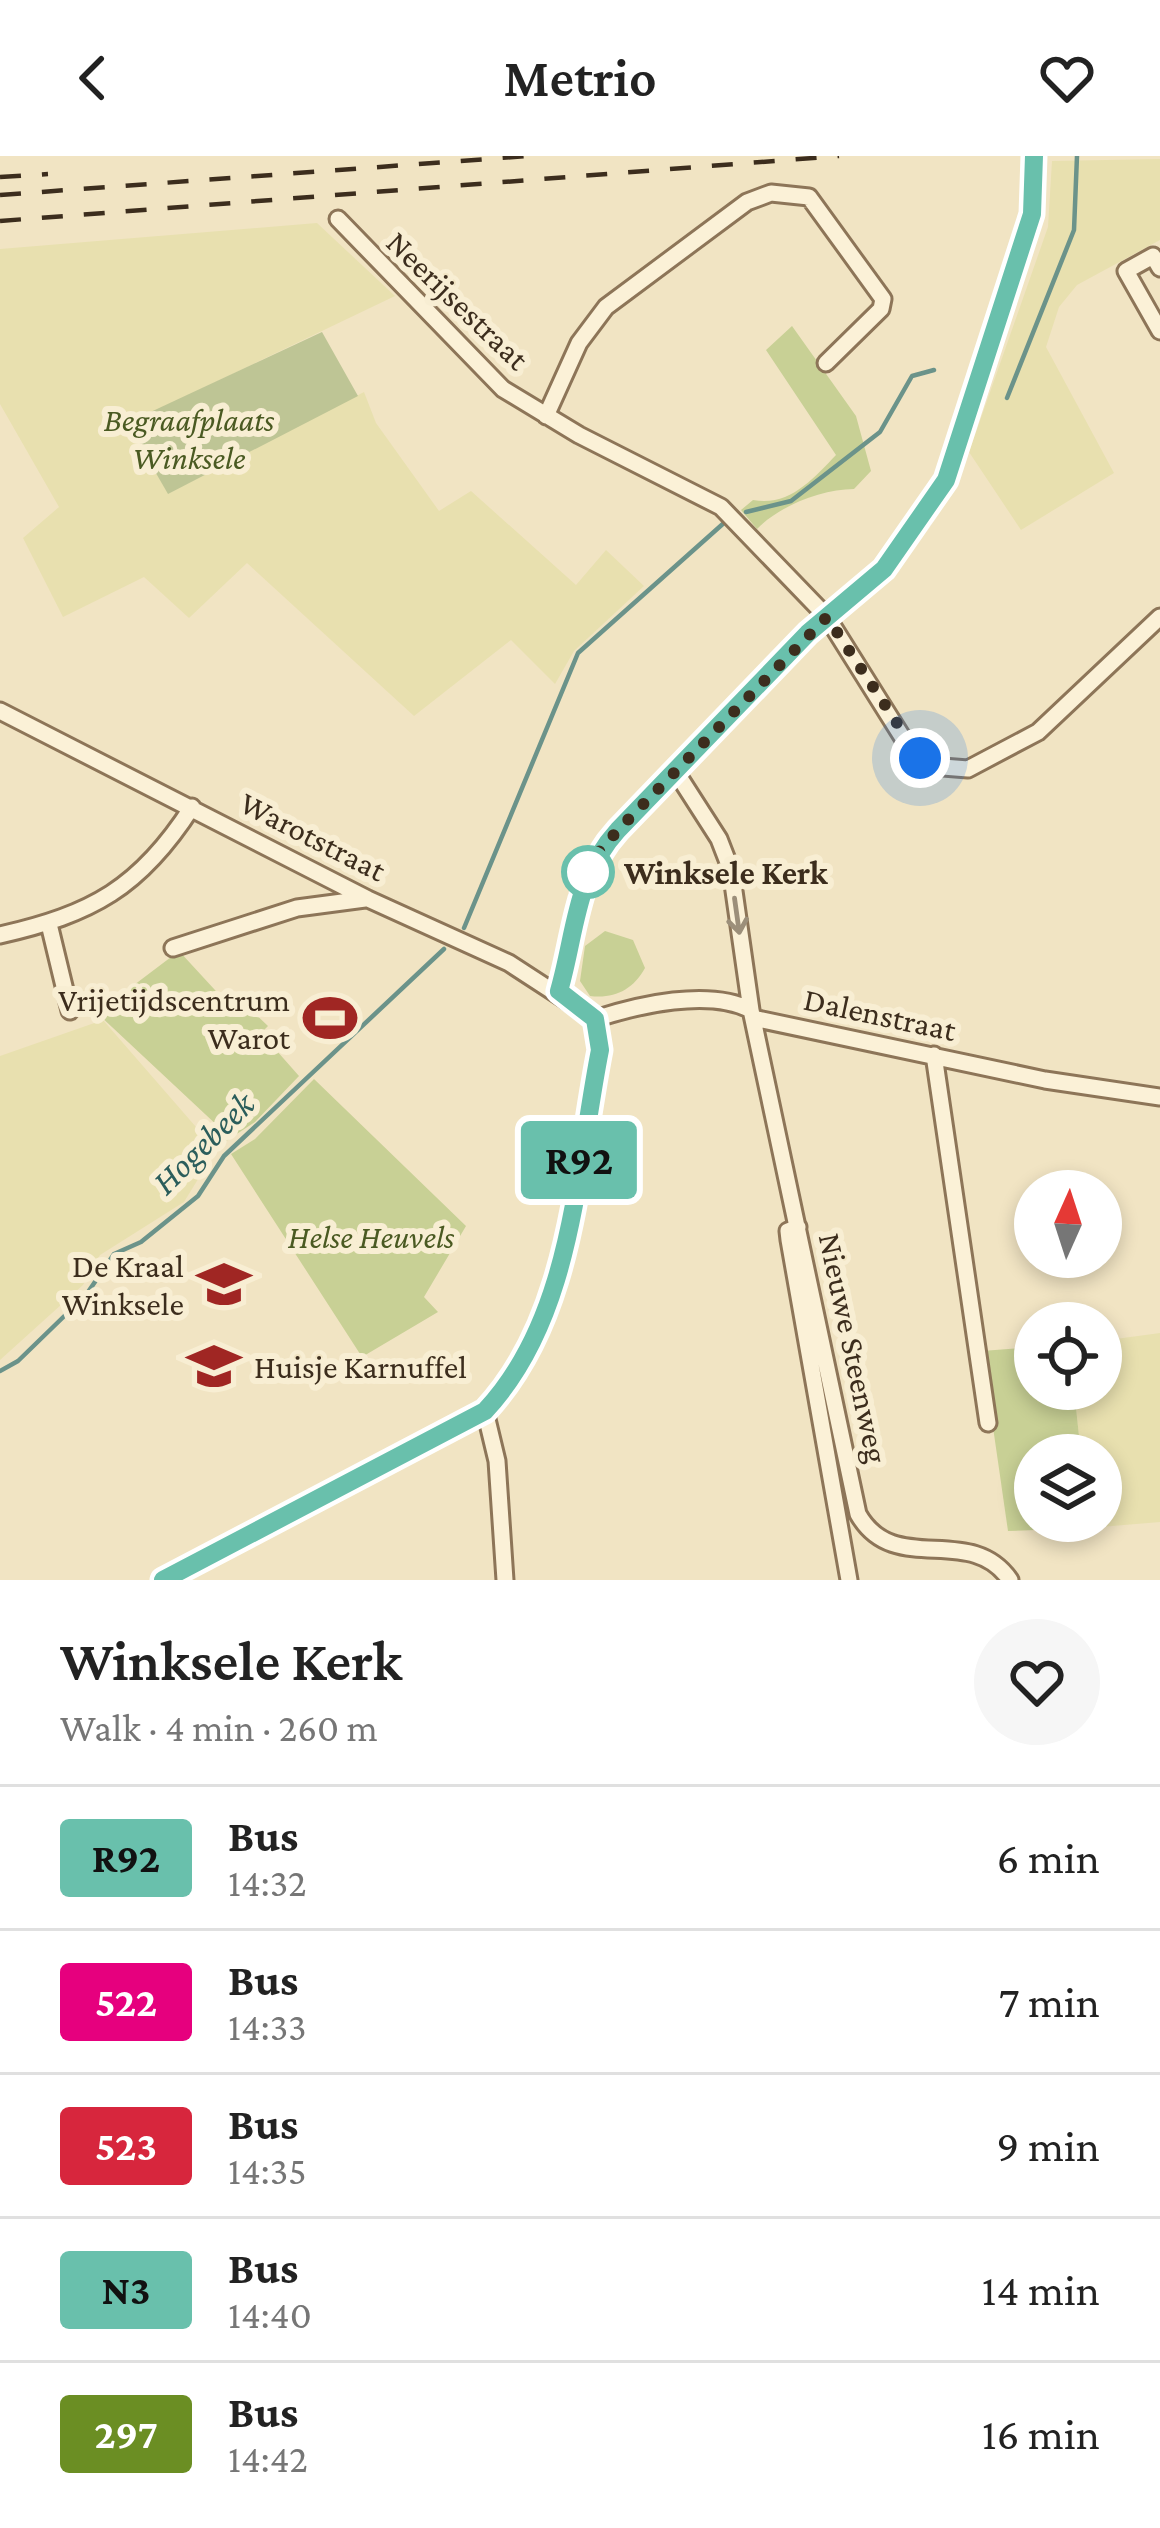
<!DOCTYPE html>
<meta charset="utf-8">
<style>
body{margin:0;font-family:"Crimson Pro",serif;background:#f6f6f6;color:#222;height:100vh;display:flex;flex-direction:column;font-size:45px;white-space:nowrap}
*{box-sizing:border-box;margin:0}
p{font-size:39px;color:#767676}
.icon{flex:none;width:66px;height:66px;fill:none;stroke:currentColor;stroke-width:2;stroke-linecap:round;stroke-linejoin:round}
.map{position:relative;height:1424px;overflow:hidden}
.side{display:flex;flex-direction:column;background:#fff;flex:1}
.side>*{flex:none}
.badge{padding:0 24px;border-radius:9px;font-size:42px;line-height:78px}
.needle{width:78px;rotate:3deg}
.fabs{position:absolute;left:1014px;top:1014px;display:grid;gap:24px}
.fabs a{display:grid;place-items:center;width:108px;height:108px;border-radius:50%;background:#fff;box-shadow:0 6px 18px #0003;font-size:60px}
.you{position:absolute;width:60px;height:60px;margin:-30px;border:9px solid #fff;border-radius:50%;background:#1a73e8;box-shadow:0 0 0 18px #1a73e833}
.map>.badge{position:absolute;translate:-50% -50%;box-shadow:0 0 0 6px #fff}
.round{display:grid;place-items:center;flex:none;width:126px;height:126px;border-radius:63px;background:#f6f6f6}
.overview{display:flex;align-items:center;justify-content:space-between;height:204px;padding:0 60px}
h1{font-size:57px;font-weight:600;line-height:90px}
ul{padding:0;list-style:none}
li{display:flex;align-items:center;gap:36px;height:144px;padding:0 60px;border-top:3px solid #e0e0e0}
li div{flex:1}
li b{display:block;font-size:45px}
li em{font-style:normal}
li .badge{min-width:132px;font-weight:700;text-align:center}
header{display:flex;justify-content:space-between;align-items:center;height:156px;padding:0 60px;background:#fff;font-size:54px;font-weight:600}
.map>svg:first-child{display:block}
.farmland{fill:#e8e0af}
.green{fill:#c8d095}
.cemetery{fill:#bec595}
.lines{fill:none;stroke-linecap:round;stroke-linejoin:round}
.stream{stroke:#6b938a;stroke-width:4.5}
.minor-casing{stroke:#8d7558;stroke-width:21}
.minor{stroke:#fbf1d7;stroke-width:15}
.rail{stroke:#3c2d1d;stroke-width:4.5;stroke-dasharray:21 21;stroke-linecap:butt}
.oneway{stroke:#9c8f7a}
.line-casing{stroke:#fff;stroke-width:27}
.line{stroke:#69c0ac;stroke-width:18}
.walk{stroke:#3c2d1d;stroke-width:12;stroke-dasharray:0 21.6}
.stop-dot{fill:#fff;stroke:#69c0ac;stroke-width:6}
.labels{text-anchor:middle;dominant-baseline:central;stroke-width:12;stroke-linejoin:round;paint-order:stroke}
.street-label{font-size:33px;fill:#3c2d1d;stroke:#f8eed3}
.park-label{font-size:33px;font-style:italic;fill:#4a5a22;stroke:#f8eed3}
.stop-label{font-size:33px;font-weight:bold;fill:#3c2d1d;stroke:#f8eed3;text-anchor:start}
.poi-label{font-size:33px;fill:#3c2d1d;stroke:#f8eed3;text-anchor:end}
.water-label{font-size:36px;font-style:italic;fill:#2b5d5b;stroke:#f8eed3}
</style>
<header><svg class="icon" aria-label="back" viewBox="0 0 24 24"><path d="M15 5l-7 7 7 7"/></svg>Metrio<svg class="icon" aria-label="heart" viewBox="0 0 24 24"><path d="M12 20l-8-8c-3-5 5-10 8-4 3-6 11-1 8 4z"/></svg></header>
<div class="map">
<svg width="1160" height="1424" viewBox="0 0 1160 1424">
<rect width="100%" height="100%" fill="#f1e4c3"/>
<!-- farmland -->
<path class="farmland" d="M1160,3V84L1077,129L1059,151L1046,191L1114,317L1021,374L969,296L1048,71L1052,5Z
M317,67L395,140L128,268L169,337L364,236L376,267L439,355L471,335L576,429L606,394L644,430L574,495L555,528L511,484L414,560L247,407L189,462L144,421L63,461L23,382L59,351L0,248V93Z
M103,864L216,994L184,1046L100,1099L83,1129L0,1204V900Z
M1160,1177V1366L1088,1372V1365H1101V1299H1081L1074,1233H1101V1185Z"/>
<!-- green -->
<path class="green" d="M792,170L856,260L871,315L854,333C822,333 779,350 757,373L741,354L753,344C789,351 813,323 836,299L766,194Z
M605,775L633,784L645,812C633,834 614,843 590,840L580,825L585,790Z
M179,795L238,859L248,851L268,870L261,877L299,920L255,966L220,989L221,973L97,857Z
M314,923L466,1070L424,1141L438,1156L362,1201L231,998L255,983Z
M1035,1191V1233H1074L1081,1299H1035V1365H1088V1372L1008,1375L982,1195Z"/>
<!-- cemetery -->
<path class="cemetery" d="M322,176L358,240L168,338L127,267Z"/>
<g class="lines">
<!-- stream -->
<path class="stream" d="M1007,242L1074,74L1077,0
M746,356L791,345L880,276L912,220L934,214
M464,772L578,497L725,366
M0,1215L18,1205L86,1139L114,1098L141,1086L198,1040L224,1000L444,793"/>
<defs>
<path id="minor" d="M338,63L503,233L579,279L721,351L827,461L906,587L930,610L968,613L1038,576L1160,461
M1160,112L1153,100L1126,115L1160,175
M546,260L579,187L606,151L747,46L771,37L809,41L883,143L881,153L826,207
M0,555L368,743L509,807L595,863
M676,616L719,683L731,714L751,854L858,1358C894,1422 970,1366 1010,1424
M49,768L70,855
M0,779C92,758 140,732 192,651
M173,792L297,752L365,743
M559,835L579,740L597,697L809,477L884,414L922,363L946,324L1032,58L1034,0
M753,862L1045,924L1160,941
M595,863C638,849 709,832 751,854
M934,899L988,1267
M798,1071L788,1075L789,1084L849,1424
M485,1255L497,1305L505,1424
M163,1424L485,1255C573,1161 576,1015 600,894L595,863"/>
</defs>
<!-- minor casing -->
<use href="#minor" class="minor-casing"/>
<!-- minor -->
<use href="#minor" class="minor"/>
<!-- rail -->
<path class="rail" d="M0,21L48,18
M0,39L528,0
M0,65L839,0"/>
</g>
<!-- one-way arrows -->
<defs><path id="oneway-shaft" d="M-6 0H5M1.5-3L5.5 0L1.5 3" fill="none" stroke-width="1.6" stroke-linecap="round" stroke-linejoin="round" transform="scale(3)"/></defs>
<use class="oneway" href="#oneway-shaft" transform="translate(737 760) rotate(82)"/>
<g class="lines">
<defs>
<path id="line" d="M163,1424L485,1255C573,1161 576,1015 600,894L595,863L559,835C576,776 575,721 618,674L808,477L884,413L946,324L1032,58L1034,0"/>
</defs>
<!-- line casing -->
<use href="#line" class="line-casing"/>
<!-- line -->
<use href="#line" class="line"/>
<!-- walk -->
<path class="walk" d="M588,716L584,725L597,698L618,674L827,461L920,602"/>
</g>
<!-- icons -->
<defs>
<symbol id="stadium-bare" viewBox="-9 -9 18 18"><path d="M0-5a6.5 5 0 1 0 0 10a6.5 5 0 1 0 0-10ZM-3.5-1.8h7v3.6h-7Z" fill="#a02623" stroke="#f8eed3" stroke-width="2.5" paint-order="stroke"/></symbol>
<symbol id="school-bare" viewBox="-9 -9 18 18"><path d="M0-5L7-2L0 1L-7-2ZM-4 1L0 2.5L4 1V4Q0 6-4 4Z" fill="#a02623" stroke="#f8eed3" stroke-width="2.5" paint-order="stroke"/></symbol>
</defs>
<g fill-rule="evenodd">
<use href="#stadium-bare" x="292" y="824" width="76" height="76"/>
<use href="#school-bare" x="186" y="1090" width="76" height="76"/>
<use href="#school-bare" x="176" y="1172" width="76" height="76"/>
</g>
<!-- markers -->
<circle class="stop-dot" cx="588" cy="716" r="24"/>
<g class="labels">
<!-- street labels -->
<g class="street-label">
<text transform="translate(458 144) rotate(44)">Neerijsestraat</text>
<text transform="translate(313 680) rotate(27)">Warotstraat</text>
<text transform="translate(880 858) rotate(12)">Dalenstraat</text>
<text transform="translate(854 1192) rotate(78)">Nieuwe Steenweg</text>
</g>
<!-- park labels -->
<g class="park-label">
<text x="189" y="263">Begraafplaats<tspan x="189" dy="38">Winksele</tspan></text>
<text x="371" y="1080">Helse Heuvels</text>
</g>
<!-- stop labels -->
<g class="stop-label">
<text x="624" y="716">Winksele Kerk</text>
</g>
<!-- poi labels -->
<g class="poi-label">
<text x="290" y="843">Vrijetijdscentrum<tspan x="290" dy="38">Warot</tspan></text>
<text x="184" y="1109">De Kraal<tspan x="184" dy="38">Winksele</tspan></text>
<text x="254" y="1210" text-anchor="start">Huisje Karnuffel</text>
</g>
<!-- water labels -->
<g class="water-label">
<text transform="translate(203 987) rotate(-45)">Hogebeek</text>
</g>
</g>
</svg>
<div class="fabs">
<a><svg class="needle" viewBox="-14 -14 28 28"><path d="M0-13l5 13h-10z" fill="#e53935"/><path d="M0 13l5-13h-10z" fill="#767676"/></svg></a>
<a><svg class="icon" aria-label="locate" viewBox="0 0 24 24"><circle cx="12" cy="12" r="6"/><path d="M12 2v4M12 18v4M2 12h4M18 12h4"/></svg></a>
<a><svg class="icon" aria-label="layers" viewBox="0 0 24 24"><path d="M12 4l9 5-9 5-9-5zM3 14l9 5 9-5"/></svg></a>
</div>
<div class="you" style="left:920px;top:602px"></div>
<b class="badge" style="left:579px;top:1004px;background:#69c0ac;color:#111">R92</b>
</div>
<section class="side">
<div class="overview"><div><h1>Winksele Kerk</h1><p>Walk · 4 min · 260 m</p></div><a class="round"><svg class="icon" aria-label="heart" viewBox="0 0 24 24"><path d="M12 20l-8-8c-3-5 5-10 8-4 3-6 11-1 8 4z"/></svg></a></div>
<ul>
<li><span class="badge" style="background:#69c0ac;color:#111">R92</span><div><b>Bus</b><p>14:32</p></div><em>6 min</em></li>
<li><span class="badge" style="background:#e6007e;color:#fff">522</span><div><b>Bus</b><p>14:33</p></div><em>7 min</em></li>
<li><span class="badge" style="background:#d7263d;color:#fff">523</span><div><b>Bus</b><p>14:35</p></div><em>9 min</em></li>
<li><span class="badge" style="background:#69c0ac;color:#111">N3</span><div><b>Bus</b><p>14:40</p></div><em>14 min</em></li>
<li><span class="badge" style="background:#6b8e23;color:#fff">297</span><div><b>Bus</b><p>14:42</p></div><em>16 min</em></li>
</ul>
</section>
